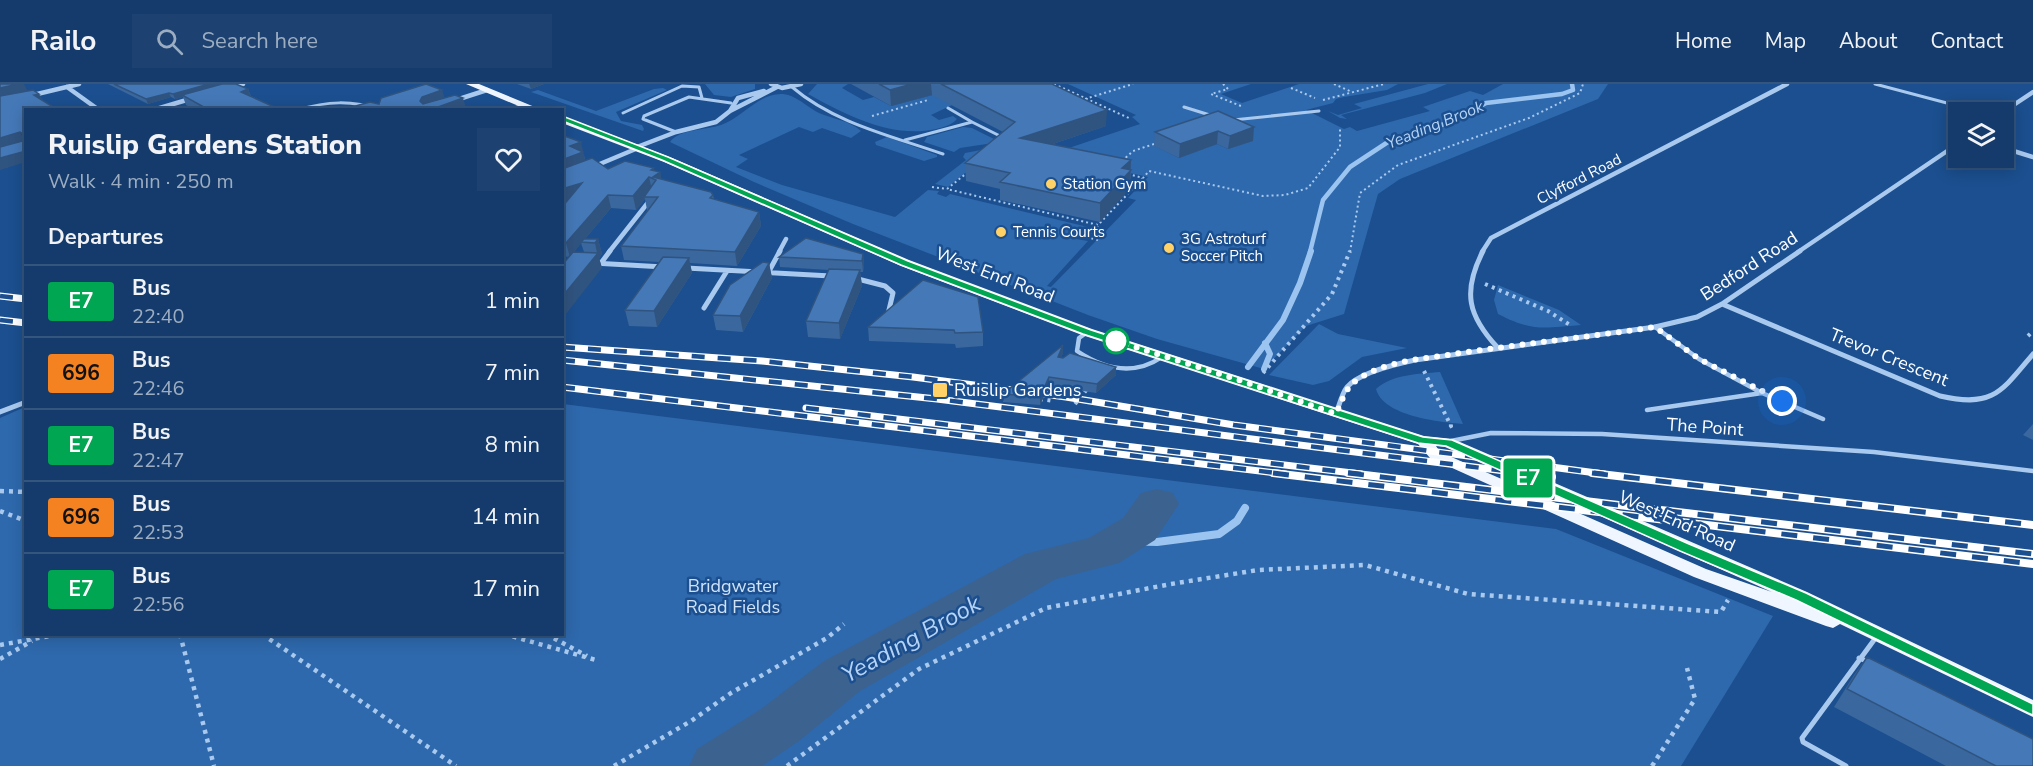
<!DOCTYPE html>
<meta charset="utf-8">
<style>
body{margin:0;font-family:"Nunito Sans",sans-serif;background:#1d4271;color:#f1f3f6;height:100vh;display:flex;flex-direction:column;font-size:22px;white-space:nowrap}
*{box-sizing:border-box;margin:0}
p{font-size:20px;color:#9dadc1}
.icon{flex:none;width:33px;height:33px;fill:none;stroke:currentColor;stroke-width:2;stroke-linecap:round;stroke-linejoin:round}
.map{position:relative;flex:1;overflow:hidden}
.side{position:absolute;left:24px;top:24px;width:540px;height:528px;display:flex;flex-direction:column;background:#143b6b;border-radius:0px;box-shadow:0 3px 15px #0003,0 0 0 2px #33557e}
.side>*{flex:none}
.badge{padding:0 12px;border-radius:4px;font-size:21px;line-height:39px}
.buttons{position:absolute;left:1948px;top:18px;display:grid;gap:12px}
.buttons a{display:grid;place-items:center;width:66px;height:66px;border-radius:0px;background:#143b6b;box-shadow:0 3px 15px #0003,0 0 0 2px #33557e;font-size:30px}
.you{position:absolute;width:30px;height:30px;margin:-15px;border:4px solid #fff;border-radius:50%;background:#1a73e8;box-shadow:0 0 0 9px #1a73e833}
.map>.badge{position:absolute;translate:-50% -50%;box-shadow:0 0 0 3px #fff}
h2{padding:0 24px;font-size:22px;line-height:54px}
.round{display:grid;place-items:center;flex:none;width:63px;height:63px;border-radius:0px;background:#1d4271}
.overview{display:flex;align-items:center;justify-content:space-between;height:102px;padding:0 24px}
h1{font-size:28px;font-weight:800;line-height:45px}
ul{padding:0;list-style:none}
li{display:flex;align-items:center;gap:18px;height:72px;padding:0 24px;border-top:2px solid #33557e}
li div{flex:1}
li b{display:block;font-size:22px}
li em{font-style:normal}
li .badge{min-width:66px;font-weight:700;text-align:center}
header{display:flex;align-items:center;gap:36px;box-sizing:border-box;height:84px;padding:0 30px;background:#143b6b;border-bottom:2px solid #33557e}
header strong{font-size:28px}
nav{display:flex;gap:33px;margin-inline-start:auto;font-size:21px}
.search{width:420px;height:54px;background:#1d4271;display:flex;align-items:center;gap:15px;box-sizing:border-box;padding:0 21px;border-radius:0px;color:#9dadc1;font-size:22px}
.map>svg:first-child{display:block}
.green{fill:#2e69ad;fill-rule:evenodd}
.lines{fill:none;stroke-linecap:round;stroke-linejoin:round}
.stream-far2{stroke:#9cc4f0;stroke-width:4.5}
.stream-far1{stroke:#9cc4f0;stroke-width:6}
.stream{stroke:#9cc4f0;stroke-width:8}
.river{fill:#3c6290;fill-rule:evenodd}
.path-far2{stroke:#a9c9ee;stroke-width:2;stroke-dasharray:2 3;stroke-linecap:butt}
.path-far1{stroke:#a9c9ee;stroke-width:4;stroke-dasharray:3 4.5;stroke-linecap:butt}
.path{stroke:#a9c9ee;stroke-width:4.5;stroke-dasharray:4 5;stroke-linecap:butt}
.service-far2{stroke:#a9c9ee;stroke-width:3}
.service-far1{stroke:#a9c9ee;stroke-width:4.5}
.service{stroke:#a9c9ee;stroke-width:5}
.minor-far1{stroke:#a9c9ee;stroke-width:4.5}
.minor{stroke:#a9c9ee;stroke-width:5}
.primary{fill:#f0f6ff;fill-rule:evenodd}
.rail-far1-casing{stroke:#fff;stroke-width:7}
.rail-casing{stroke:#fff;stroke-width:8}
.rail-far1{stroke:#1b4f8f;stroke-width:4.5;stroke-dasharray:13;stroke-linecap:butt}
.rail{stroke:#1b4f8f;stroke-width:5;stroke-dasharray:16;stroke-linecap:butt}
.wall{fill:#3a679d;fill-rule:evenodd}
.shaded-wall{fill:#305480}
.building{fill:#4478b7;stroke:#305480;stroke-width:1.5}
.line{fill:#00a651;stroke:#fff;stroke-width:1.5}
.walk{stroke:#fff;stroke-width:6;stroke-dasharray:0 10.8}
.poi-dot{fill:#ffd166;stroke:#1b4f8f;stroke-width:2}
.stop-dot{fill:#fff;stroke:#00a651;stroke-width:3}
.labels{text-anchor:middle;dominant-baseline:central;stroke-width:5;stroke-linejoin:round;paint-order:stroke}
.far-street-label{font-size:15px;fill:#fff;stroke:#1b4f8f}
.far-poi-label{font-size:15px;fill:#fff;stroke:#1b4f8f;text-anchor:start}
.far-water-label{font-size:16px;font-style:italic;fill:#b5d3f5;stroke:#1b4f8f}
.street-label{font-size:18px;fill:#fff;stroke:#1b4f8f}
.poi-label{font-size:18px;fill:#fff;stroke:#1b4f8f;text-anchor:start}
.park-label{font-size:18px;fill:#cfe3fa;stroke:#1b4f8f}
.near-water-label{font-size:24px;font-style:italic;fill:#b5d3f5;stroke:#1b4f8f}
</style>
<header>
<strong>Railo</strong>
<div class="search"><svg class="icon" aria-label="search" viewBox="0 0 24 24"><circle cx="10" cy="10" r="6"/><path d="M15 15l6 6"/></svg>Search here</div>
<nav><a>Home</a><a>Map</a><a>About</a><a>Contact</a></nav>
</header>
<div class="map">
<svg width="2033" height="682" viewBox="0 0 2033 682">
<rect width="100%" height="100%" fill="#1b4f8f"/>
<!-- green -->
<path class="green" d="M705,0H755V5L731,13L714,11Z
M817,0H848L842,4L863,16L874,13L891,22L940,9L952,21L931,31L939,36L953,32L957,35C952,41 944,43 936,45C892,55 846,31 808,10Z
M1068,0H1251L1221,10L1242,19L1299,0H1398L1387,6L1344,13L1336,15L1333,19L1306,26L1344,45L1350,43L1357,47L1430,27L1423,23L1470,7L1483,11L1503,0H1608L1598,15L1400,95L1378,110L1344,230L1306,242L1264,285L1157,255L1088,231L853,140L754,98L670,58C679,45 707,46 721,41C743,34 764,2 791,12C801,16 809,24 819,29C832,35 849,36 861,47L851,54L822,44L813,48L799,43L739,71L748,75L736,83L782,101L895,133L928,106L939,107L937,110L946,113L950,110L1088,143L1076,155L1088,157L1047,202L1051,203L1136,116L1128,114L1148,93L1048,71L1140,40L1132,33L1136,31ZM1252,57L1228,65L1217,60L1179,74L1155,62Z
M1428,0H1447L1425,9L1341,31L1347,35L1340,34L1328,27L1338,31L1362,24L1354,20Z
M663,4L667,6L616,28L621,37L642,41L644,45L643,47L531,8L538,6L596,27L654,5Z
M963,43L972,44L1000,58L960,64L954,68L924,58L927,53Z
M887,53L937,71V73L924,77L876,61L875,58Z
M981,66L992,67L948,103L935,100L966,76L963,73L965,69Z
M1498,201L1559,226L1581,241C1543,244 1533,248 1498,230L1494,216Z
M1319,240L1338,250L1407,264L1362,273L1329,297L1313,301L1269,291Z
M1440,288L1463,340C1439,338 1383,332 1376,305C1393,290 1418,290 1440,288Z
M563,320L1556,445L1773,532L1681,682H0V334L25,323L26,550H562Z"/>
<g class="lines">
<!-- stream-far2 -->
<path class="stream-far2" d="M1310,168L1323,116L1350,83L1391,56L1448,39L1486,19L1562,10L1573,6L1572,0"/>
<!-- stream-far1 -->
<path class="stream-far1" d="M1248,283L1283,236L1300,199L1311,167
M1264,285L1270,270L1265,259"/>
<!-- stream -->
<path class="stream" d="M1120,457L1157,458L1219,450L1237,437L1245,424"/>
<!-- river -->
<path class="river" d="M1157,405L1173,409L1179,420L1155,456L1119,479L1056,495L860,607L799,657L762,682H689L697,665L761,625L824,577L1025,470L1089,454L1123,434L1141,409Z"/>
<!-- path-far2 -->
<path class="path-far2" d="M1054,0L1131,35
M1223,0L1228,5L1211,10L1241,22
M1334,0L1352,8
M1291,4L1315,14
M1085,15L1133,0
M1323,16L1384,0
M872,32L928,16
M1122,77L1133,67L1157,59
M968,88L947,105L1098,141L1143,94
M1128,90L1143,94L1149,87L1263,112L1285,111L1308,104L1340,63V43
M932,103L947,105
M1098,142L1087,153L1098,156
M1350,168L1360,109L1398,81L1529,34L1580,9L1583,0"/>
<!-- path-far1 -->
<path class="path-far1" d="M1485,200L1548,227L1570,241
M2028,252L2033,247
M1424,287L1451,342L1448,343
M1263,289L1332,210L1350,167
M1040,315L1054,317
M1075,320L1088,304"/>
<!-- path -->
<path class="path" d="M0,407L26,408
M0,427L26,437
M180,550L214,682
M262,550L456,682
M504,550L596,576
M546,550L587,572
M0,561L61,550
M0,575L32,557
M614,682L691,637L731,609L827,554L844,540
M787,682L919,585L1046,524L1171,500L1258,486L1365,481L1468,510L1721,528L1728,516
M1652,682L1695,615L1687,584"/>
<!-- service-far2 -->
<path class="service-far2" d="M1875,0L1981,28
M792,3C834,39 892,52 943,70
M1184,23L1213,32
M948,24L972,38
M298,26C327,17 352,16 381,26
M508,26L523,21
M623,29L682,2L699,3L702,14
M1233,36L1319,27
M676,48L643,35L644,32L689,13L731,19
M905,56L972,38L1004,54"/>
<!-- service-far1 -->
<path class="service-far1" d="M1655,243L1699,275L1762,309L1823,335
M1086,249L1079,254L1077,267C1104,285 1134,292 1162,273
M1647,326L1762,309
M1451,357L1491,349L1602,350L1874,368L2033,387"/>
<!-- service -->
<path class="service" d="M1859,574L1869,578
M1846,682L1803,658L1802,654L1877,552"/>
<!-- minor-far1 -->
<path class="minor-far1" d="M771,0L782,4L801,0
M67,3L99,26
M231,3L243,0
M33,11L79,0
M456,16L487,6
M153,26L190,15
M730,27L738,14L764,7
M2003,28L2033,8
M637,63L676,48L716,38L730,27L777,3
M2004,64L2033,73
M595,82L638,64
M609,168L650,116
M779,168L786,155
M1482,168L1491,154L1787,0
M1798,168L1959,59"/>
<!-- minor -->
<path class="minor" d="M1483,167C1462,208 1468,232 1498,264
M593,179L664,183
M601,179L610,167
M686,184L831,192
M768,189L780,167
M854,194L885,202L893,209L888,230
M1722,220L1940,312C1993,324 2001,308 2033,270
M704,224L727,187
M0,328L26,318
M1336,330C1339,322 1342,309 1347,303C1360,288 1396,280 1415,276L1655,243L1697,233L1722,220L1800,167"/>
<!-- primary -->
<path class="primary" d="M466,0H479L542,26H528Z
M562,32L672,74L909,176L1092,245L1424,352L1453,355L1807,508L2033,616V633L1840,540L1833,544L1826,542L1694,493L1430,374L1418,360L1082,251L901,182L664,78L562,39ZM1436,362L1445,363L1772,508L1706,485L1440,368Z"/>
<defs>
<path id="rail-far1" d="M0,212L26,215
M0,236L26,239
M562,263L762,277L913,293L1066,313L1234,341L1604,390
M562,276L937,315L1529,390
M562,303L1285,390
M806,324L1361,390"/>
<path id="rail" d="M1273,389L2033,480
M1348,389L2033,470
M1517,389L1552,393
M1592,389L2033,441"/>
</defs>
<!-- rail-far1 casing -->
<use href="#rail-far1" class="rail-far1-casing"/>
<!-- rail casing -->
<use href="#rail" class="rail-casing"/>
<!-- rail-far1 -->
<use href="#rail-far1" class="rail-far1"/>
<!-- rail -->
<use href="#rail" class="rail"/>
</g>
<!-- wall -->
<path class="wall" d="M108,0H236L248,5L251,12L281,26H195L186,21L183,13L175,15L171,13L148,20Z
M517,0H544L531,5Z
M851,0H1052L1106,42L1053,60L1131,86L1130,104L1100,138L1000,116V105L966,97L965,79L1003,48L932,11L891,22Z
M1254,43L1253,57L1228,65L1217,60L1179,74L1154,62L1155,48Z
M562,51L584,71L585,76L608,85L654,84V87L660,88L661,95L713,111L714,115L759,128L761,142L737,182L690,179L692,189L657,243L629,242L625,226L659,178L624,176L621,162L649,126H647L645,115L636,126L611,124L585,155H598L602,170L599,174L602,184L569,173L562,172V123L567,118L562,120ZM581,159L584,168H574Z
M863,170L864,181L863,188H860L862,202L840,255L808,253L806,237L829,186L780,183L779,173Z
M769,179L772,194L743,248L716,246L713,231Z
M868,243L983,248V262L956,264L955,260L869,257Z
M1063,269L1061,273L1116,283V291L1096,309L1049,302L1040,321L1003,318V310Z
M2033,340V356L2023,351Z
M1867,573L2033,682H1946L1834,623L1854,591Z"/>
<!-- shaded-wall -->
<path class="shaded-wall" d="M18,0H24L28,8L0,14V4Z
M209,0H221L182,11L183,13L175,15L173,10Z
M529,0H544L531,5Z
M912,0H931L932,11L891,22L890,6Z
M248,5L252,15L241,8Z
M442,6L445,15L425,23L420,17L422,13Z
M169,9L171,13L148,20L146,15Z
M39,10L44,18L34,11Z
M463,14L466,24L462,26H430Z
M1107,26L1106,42L1020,71V54Z
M1254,43L1253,57L1228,65L1230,52Z
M1218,47L1217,60L1179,74L1180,60Z
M20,48L25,58L0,65V54Z
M581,58L586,80L562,90V76L570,62Z
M26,67V78L0,86V74Z
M1131,76L1130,104L1100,138V119L1122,84Z
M654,84L655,91L660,88L663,101L653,95L651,86Z
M649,93L652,106L644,113L645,115L636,126L633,112Z
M582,99L586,112L562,120V105Z
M608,111L611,124L570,173L566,159Z
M759,128L761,142L737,182L735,168Z
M598,155L602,170L599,174L602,184L562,235V213L597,169L595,159Z
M863,170L864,181L863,188L862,177Z
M689,174L692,189L657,243L654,227Z
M769,179L772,194L743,248L740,232Z
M860,186L862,202L840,255L839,239Z
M1063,261V269L1058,281V273Z
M1116,283V291L1096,309L1097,300Z
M1049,293V302L1040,321V313Z"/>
<!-- building -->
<path class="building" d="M0,0H18L0,4Z
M114,0H209L173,10L169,9L146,15Z
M222,0H236L248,5L241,8L281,26H209L182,11Z
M426,0L442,6L422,13L420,17L423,20L455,11L463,14L430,26H341L370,18L379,20L381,14Z
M879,0H912L890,6Z
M941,0H1052L1107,26L1020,54L1131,76L1122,84L1131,86L1100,119L1000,98L1010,89L965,79L1015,38Z
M33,6L39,10L34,11L58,26H26V67L0,74V63L22,57L25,51L20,48L0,54V12Z
M1218,27L1254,43L1230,52L1218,47L1180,60L1155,48Z
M562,51L581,58L570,62L583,68L562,76Z
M592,74L608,85L625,77L654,84L651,86L660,88L653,93L711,108L713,111L710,114L759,128L735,168L621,162L658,113H644L656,96L649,93L633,112L608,111L566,159H562V123L582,99L562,105V85Z
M806,154L863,170L862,177L779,173Z
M584,155H598L595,159L581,158Z
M573,168L598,169L562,213V181Z
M663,173L689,174L654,227L625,226Z
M763,178L769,179L740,232L713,231L730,201Z
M829,185L860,186L839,239L806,237Z
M923,196L978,213L983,248L955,249L954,246L868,243Z
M1063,261L1058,273L1063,274L1070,269L1116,283L1097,300L1049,293L1040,313L1003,310Z
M1867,573L2033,655V682H1996L1847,605Z"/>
<!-- line -->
<path class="line" d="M560,33H565L668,73L908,177L1091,246L1423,353L1452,356L1689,460L1806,509L2033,620V631L2028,629L1796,516L1680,467L1446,362L1418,359L1083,250L901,181L662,76L560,36Z"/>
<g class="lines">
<!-- walk -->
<path class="walk" d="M1116,257L1239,296L1336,330C1342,317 1345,304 1357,296C1384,277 1423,275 1454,270C1521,260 1588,253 1655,243L1699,275L1782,317"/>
</g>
<!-- markers -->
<g class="poi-dot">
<circle cx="1051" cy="100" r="6"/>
<circle cx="1001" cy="148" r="6"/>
<circle cx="1169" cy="164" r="6"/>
<rect x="932" y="298" width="16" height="16" rx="3"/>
</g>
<circle class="stop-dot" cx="1116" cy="257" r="12"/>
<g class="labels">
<!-- far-street labels -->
<g class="far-street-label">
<text transform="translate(1579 95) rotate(-27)">Clyfford Road</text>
</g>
<!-- far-poi labels -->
<g class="far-poi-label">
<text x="1063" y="100">Station Gym</text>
<text x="1013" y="148">Tennis Courts</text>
<text x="1181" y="155">3G Astroturf<tspan x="1181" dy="17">Soccer Pitch</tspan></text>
</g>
<!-- far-water labels -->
<g class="far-water-label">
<text transform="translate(1435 41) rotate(-22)">Yeading Brook</text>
</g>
<!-- street labels -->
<g class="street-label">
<text transform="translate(1749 182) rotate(-33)">Bedford Road</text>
<text transform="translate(995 191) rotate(21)">West End Road</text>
<text transform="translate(1889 273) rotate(22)">Trevor Crescent</text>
<text transform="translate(1705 343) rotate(4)">The Point</text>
<text transform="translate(1677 437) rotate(24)">West End Road</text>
</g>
<!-- poi labels -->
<g class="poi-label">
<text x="954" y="306">Ruislip Gardens</text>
</g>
<!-- park labels -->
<g class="park-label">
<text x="733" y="502">Bridgwater<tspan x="733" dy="21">Road Fields</tspan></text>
</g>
<!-- near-water labels -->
<g class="near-water-label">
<text transform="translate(911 555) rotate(-29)">Yeading Brook</text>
</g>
</g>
</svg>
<div class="buttons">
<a><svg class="icon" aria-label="layers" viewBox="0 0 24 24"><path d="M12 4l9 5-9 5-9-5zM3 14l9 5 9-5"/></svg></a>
</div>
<div class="you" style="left:1782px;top:317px"></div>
<b class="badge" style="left:1528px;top:394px;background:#00a651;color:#fff">E7</b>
<section class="side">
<div class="overview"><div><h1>Ruislip Gardens Station</h1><p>Walk · 4 min · 250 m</p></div><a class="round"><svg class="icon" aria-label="heart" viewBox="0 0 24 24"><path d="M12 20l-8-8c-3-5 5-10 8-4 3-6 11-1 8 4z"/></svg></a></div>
<h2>Departures</h2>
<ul>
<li><span class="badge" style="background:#00a651;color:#fff">E7</span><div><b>Bus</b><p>22:40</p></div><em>1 min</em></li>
<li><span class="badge" style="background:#f58220;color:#111">696</span><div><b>Bus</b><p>22:46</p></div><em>7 min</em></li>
<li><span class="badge" style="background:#00a651;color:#fff">E7</span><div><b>Bus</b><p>22:47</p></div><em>8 min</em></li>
<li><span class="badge" style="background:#f58220;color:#111">696</span><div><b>Bus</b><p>22:53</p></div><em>14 min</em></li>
<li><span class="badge" style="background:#00a651;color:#fff">E7</span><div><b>Bus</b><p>22:56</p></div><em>17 min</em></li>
</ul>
</section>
</div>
